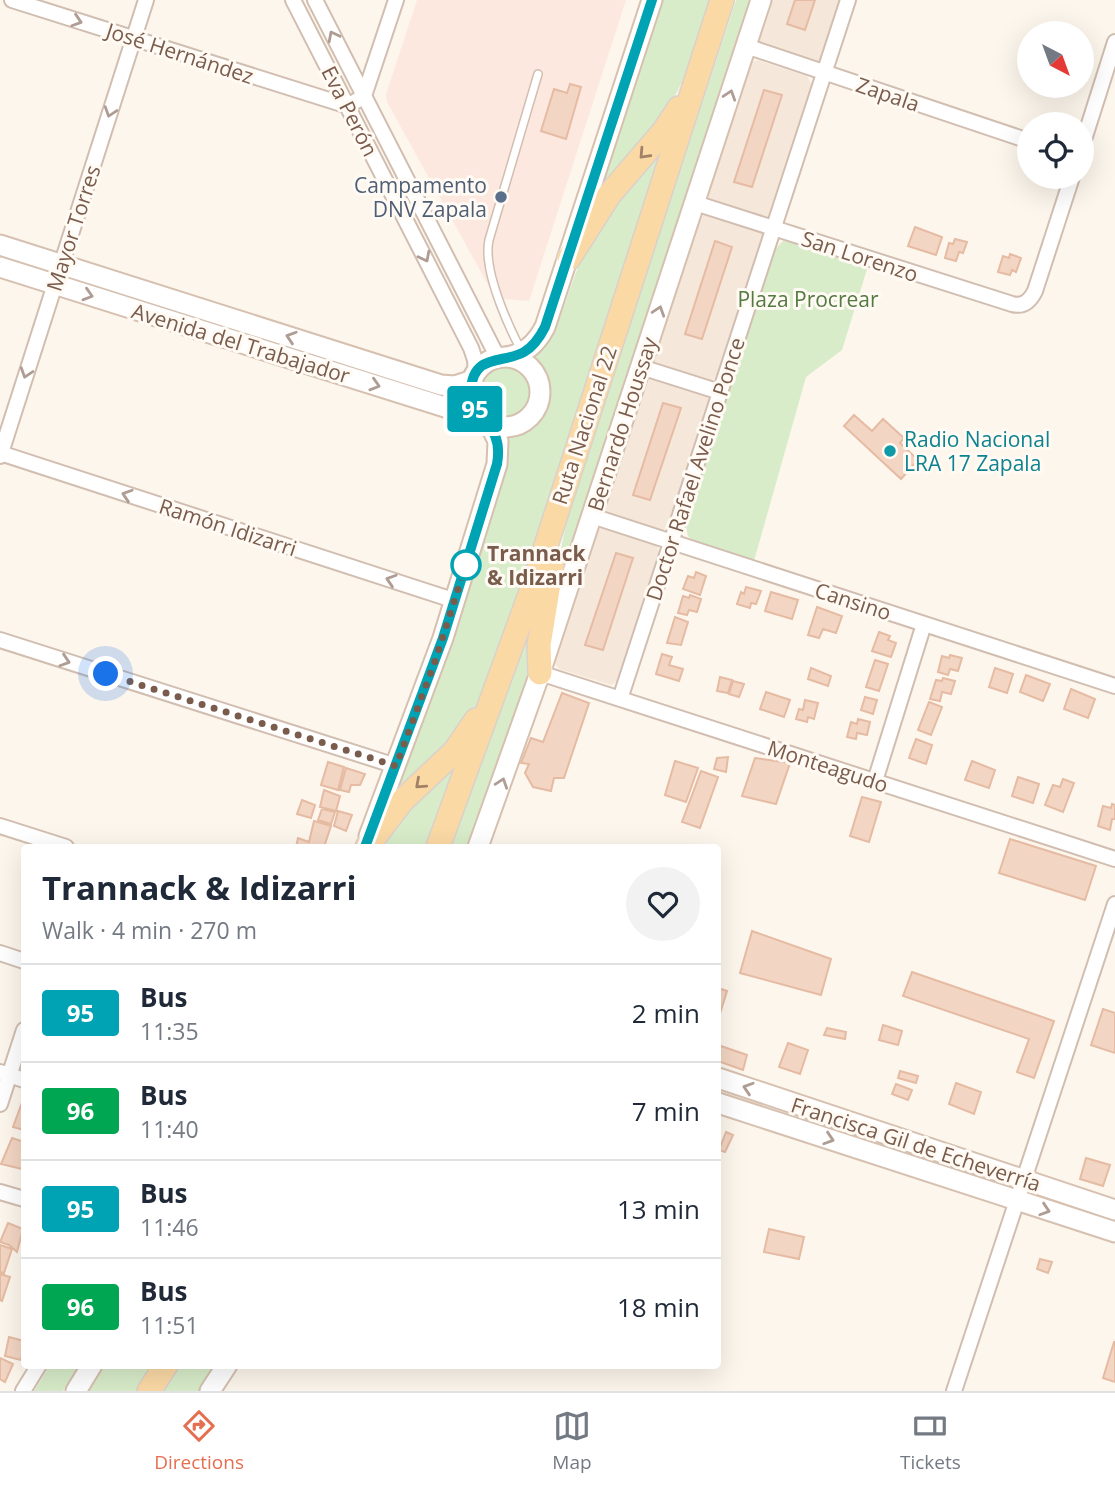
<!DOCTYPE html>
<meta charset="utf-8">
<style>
body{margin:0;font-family:"Open Sans",sans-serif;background:#f2f2f3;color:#1f2937;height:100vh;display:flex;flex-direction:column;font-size:26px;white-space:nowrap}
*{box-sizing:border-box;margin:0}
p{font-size:23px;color:#747a83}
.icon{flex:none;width:38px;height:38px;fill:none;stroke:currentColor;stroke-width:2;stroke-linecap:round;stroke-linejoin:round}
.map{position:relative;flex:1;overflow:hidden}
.sheet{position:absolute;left:21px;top:844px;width:700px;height:525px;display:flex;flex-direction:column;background:#fff;border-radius:7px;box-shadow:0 7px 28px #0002}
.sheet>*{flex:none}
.badge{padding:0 14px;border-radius:5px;font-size:24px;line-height:46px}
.needle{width:46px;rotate:139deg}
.fabs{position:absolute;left:1017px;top:21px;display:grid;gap:14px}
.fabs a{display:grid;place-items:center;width:77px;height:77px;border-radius:50%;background:#fff;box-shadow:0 7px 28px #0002;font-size:35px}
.you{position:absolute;width:35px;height:35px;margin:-18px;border:5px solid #fff;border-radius:50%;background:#1a73e8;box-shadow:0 0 0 10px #1a73e833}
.map>.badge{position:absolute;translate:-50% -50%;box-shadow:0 0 0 4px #fff}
.round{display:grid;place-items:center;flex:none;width:74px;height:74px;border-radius:37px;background:#f2f2f3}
.overview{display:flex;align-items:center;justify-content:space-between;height:119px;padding:0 21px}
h1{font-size:33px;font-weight:700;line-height:52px}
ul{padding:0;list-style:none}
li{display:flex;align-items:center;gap:21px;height:98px;padding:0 21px;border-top:2px solid #e0e1e3}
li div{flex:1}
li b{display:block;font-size:26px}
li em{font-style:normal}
li .badge{min-width:77px;font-weight:700;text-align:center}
.menu{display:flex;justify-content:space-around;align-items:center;height:98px;border-top:2px solid #e0e1e3;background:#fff;font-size:19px;color:#747a83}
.menu a{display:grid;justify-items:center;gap:4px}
.menu .selected{color:#e76f51}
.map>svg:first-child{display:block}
.residential{fill:#f5e8da}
.commercial{fill:#fde8e0}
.green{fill:#d8ecc9}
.building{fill:#f3d5c3;stroke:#e6bba3;stroke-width:2}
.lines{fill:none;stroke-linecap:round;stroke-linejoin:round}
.lane-casing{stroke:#d1beb0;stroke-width:10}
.street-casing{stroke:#d1beb0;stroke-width:18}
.secondary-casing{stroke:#d6c0b0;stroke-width:23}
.primary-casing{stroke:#dad1cd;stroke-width:26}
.lane{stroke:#fff;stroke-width:7}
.street{stroke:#fff;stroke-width:14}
.secondary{stroke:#fff;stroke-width:19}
.primary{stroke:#fbd9a5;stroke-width:23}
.oneway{stroke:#af9d94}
.oneway2{stroke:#a18267}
.line-casing{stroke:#fff;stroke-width:16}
.line{stroke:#00a3b4;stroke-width:10}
.walk{stroke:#7a5c4d;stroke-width:7;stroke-dasharray:0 12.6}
.service-dot{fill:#5c6f8a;stroke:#fffaf3;stroke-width:2.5}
.culture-dot{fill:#0f9aa8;stroke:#fffaf3;stroke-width:2.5}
.stop-dot{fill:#fff;stroke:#00a3b4;stroke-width:3.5}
.labels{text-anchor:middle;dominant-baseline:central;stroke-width:6;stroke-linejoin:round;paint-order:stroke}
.street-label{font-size:21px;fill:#7a5c4d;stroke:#fffaf3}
.service-label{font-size:21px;fill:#4e5e75;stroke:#fffaf3;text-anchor:end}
.park-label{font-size:21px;fill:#537a41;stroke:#fffaf3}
.culture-label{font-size:21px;fill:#0d838f;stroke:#fffaf3;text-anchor:start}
.stop-label{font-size:21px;font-weight:bold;fill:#7a5c4d;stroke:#fffaf3;text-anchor:start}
</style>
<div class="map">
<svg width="1115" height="1391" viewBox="0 0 1115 1391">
<rect width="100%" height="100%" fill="#fdf6ec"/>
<!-- residential -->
<path class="residential" d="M771,0H841L819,61L814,62L760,43L759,36Z
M757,60L807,76L812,85L773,208L770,216L765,218L710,201L706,194L750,63Z
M704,213L761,231L763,235L716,378L709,382L655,364L652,359L700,215Z
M647,378H651L706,395L709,400L669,527L663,530L608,513L604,506Z
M603,527L651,542L656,544L659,551L619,676L616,682L611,685L559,669L553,661L597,530Z"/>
<!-- commercial -->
<path class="commercial" d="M417,0H626L529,301L505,299L492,292L387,102L386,94Z"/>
<!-- green -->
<path class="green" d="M660,0H709C701,27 694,56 682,82C659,131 623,171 590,213Z
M736,0H756L555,607L560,554L568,514Z
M671,130L509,619L482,695L465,727L389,807L505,436C536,432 558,409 546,377C543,369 538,364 535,357L557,326L587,241Z
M783,241L792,242L868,266L842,350L806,377L754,561L694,542L688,536L686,527L774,250Z
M480 392a27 27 0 1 1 54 0a27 27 0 1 1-54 0Z
M543,579L525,689L472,847H447Z
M470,740L431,847H378L383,835Z
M50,1365H80L63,1391H34Z
M102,1365H153L136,1391H86Z
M174,1365H216L199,1391H157Z"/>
<!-- building -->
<path class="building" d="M795,0H815L805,30L787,24Z
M570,84L581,87L566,139L541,131L554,89L567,93Z
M764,90L782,95L752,187L734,182Z
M915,227L942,237L936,255L908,246Z
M955,239L967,242L963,253L959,252L956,261L945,258L949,243L953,244Z
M715,241L732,247L702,339L685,334Z
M1010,254L1021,258L1016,272L1012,270L1010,275L998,272L1003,256L1009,258Z
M663,403L681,408L650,500L633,495Z
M854,415L872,431L883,419L904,438L900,443L918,460L901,479L844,426Z
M616,553L633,558L603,650L585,645Z
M696,572L706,576L700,595L683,589L688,576L694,578Z
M746,587L761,591L756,604L751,603L750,608L737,604L741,592L744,594Z
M771,592L798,600L792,619L765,611Z
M690,595L701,599L697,612L689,610L687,615L678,613L683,596L689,598Z
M817,607L842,616L836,633L823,629L819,638L808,635Z
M675,617L688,622L681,645L667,643Z
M879,632L890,636L888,640L896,643L891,657L872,651Z
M662,654L672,657L669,665L683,669L679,681L656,674Z
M950,655L962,658L958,671L950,669L948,675L938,672L942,656L949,658Z
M875,660L888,664L879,691L866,687Z
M811,668L831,676L828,686L808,679Z
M995,668L1013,674L1007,693L989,687Z
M1026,675L1050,684L1043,701L1020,692Z
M720,677L732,680L728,693L717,691Z
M943,678L955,681L951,694L942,692L940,701L930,699L936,680L942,681Z
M733,681L744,684L739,697L729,694Z
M1071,689L1095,699L1088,718L1064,709Z
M766,692L790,700L784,717L760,709Z
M562,693L589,703L564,778H554L551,791L533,787L525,773L529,764L521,763L531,738L543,742Z
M865,697L877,700L873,714L861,710Z
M805,700L818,703L814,719L808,717L807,722L796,719L799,709L803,710Z
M929,702L942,707L931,735L918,730Z
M858,719L870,722L867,735L857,733L856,739L847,737L851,722L857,724Z
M916,739L932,745L926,764L909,758Z
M728,757L726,772L714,769L717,758Z
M755,758L790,763L776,804L742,796Z
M675,761L698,768L686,802L665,795Z
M972,761L995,770L989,788L965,780Z
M328,762L344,767L338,790L321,785Z
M346,768L365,774L360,785H351L349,792L340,790Z
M701,771L718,777L700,828L682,822Z
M1018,777L1039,784L1033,803L1012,796Z
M1063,779L1074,783L1063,812L1045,805L1053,785L1060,787Z
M324,790L340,796L336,811L320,807Z
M862,797L881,802L869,842L850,836Z
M302,800L315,805L311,818L297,814Z
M1112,804L1115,805V819H1112L1110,830L1098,826L1103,806L1111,808Z
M322,809L335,812L331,824L318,820Z
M338,811L352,815L346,831L334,826Z
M314,821L331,826L324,847H296L298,838L309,842Z
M1010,839L1096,866L1085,900L999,873Z
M752,931L831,959L821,995L740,973Z
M912,972L1054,1021L1034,1078L1017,1072L1029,1039L903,996Z
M718,988L727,991L718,1020Z
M1103,1009L1115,1013V1053L1091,1045Z
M883,1025L902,1031L898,1045L879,1040Z
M827,1028L846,1032L845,1039L824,1035Z
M788,1043L808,1050L800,1074L779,1067Z
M718,1045L747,1055L743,1070L718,1061Z
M900,1071L918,1076L916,1083L898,1078Z
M956,1083L981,1092L974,1114L949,1104Z
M896,1084L912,1090L908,1100L892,1094Z
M24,1097V1130L13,1127Z
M726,1132L733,1135L725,1152L719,1150Z
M12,1138L24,1142V1164L22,1169L1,1164Z
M1086,1158L1110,1165L1103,1186L1080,1179Z
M8,1223L23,1229L17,1252L9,1245L0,1242Z
M769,1229L804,1237L799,1259L764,1252Z
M0,1245L12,1249L4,1273L0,1272Z
M1040,1259L1052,1262L1048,1273L1037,1269Z
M0,1274L10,1277L2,1301L0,1300Z
M9,1337L24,1341L21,1360L5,1356Z
M1114,1342H1115V1382L1103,1378Z
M0,1358L13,1364L5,1382L0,1379Z"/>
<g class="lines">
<defs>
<path id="lane" d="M530,367C513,337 482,273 489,240L538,74"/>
<path id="street" d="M12,0L348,106L364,96L396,0
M293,0L471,348L475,360L476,373
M315,0L498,358
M746,46L1029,141
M1082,146L1115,42
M695,203L1012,304C1023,307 1030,301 1035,291L1072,177
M641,367L720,392
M0,453L456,601
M0,456L146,0
M592,516L1115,686
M0,640L396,766
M540,673L1115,859
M620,699L848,0
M875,781L924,624
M0,826L66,847
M0,953L24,961
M0,1072L24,1080
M0,1104L24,1030
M0,1192L24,1199
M23,1391L39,1365
M954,1391L1115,904"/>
<path id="secondary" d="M0,245L441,385L455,386L473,380
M0,267L483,419
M506,357C525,354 536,344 545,327L652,0
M470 392a35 35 0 1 1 70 0a35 35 0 1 1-70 0Z
M369,836L443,638L497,464L498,441L489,423
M478,847L540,673L761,0
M718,1078L1115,1210
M718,1103L1115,1232
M76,1391L92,1365
M210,1391L227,1365"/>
<path id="primary" d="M569,258L609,195L664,131L679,108
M540,673L539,645L552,565
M367,847L402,801L455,751L476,720
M438,847L532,589L722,0
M149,1391L166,1365"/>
</defs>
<!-- lane casing -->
<use href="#lane" class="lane-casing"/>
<!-- street casing -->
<use href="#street" class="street-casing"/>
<!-- secondary casing -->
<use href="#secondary" class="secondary-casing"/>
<!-- primary casing -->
<use href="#primary" class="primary-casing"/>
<!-- lane -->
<use href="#lane" class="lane"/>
<!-- street -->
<use href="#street" class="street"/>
<!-- secondary -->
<use href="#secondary" class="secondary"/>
<!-- primary -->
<use href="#primary" class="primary"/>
</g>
<!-- one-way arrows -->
<defs><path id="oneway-chevron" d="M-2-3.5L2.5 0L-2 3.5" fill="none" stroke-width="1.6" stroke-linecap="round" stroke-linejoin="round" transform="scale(1.75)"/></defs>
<g class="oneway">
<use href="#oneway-chevron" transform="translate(77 21) rotate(18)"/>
<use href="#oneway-chevron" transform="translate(333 36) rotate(-117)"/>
<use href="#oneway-chevron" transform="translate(730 95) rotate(-72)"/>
<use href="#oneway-chevron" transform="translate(110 112) rotate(108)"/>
<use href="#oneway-chevron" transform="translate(425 257) rotate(63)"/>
<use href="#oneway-chevron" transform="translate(88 295) rotate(17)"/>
<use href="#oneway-chevron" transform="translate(659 311) rotate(-72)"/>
<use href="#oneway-chevron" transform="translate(291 337) rotate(-162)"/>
<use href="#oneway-chevron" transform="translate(26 373) rotate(108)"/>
<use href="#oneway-chevron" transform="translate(375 385) rotate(17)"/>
<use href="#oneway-chevron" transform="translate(127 495) rotate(-162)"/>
<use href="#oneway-chevron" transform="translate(391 580) rotate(-162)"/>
<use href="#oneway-chevron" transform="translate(65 661) rotate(18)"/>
<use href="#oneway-chevron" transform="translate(502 783) rotate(-71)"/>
<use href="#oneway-chevron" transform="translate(748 1088) rotate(-162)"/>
<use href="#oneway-chevron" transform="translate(829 1139) rotate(18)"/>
<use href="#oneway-chevron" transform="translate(1045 1210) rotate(18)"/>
</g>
<g class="oneway2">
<use href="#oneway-chevron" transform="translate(644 154) rotate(133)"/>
<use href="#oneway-chevron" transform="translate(420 784) rotate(138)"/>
</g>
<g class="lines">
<defs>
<path id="line" d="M365,847L443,638L497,464C505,419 468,422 471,390C473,353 503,364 524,352C534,346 540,337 545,327L652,0"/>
</defs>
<!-- line casing -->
<use href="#line" class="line-casing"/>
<!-- line -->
<use href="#line" class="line"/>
<!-- walk -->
<path class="walk" d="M106,674L396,766L435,661L469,555L466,565"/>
</g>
<!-- markers -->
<circle class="service-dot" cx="501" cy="197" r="7"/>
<circle class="culture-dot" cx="890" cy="451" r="7"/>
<circle class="stop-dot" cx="466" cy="565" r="14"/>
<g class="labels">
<!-- street labels -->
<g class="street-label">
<text transform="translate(180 53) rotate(18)">José Hernández</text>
<text transform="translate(888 94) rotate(19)">Zapala</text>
<text transform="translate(350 111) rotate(63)">Eva Perón</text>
<text transform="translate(73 228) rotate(-72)">Mayor Torres</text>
<text transform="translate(860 256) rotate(18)">San Lorenzo</text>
<text transform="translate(241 343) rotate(17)">Avenida del Trabajador</text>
<text transform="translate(622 424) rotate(-72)">Bernardo Houssay</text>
<text transform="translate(584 425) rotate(-72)">Ruta Nacional 22</text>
<text transform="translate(695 469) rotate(-72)">Doctor Rafael Avelino Ponce</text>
<text transform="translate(228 527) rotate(18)">Ramón Idizarri</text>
<text transform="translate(853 601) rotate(18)">Cansino</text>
<text transform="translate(828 766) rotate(18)">Monteagudo</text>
<text transform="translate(916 1144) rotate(18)">Francisca Gil de Echeverría</text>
</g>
<!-- service labels -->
<g class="service-label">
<text x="487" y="185">Campamento<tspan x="487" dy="24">DNV Zapala</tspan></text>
</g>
<!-- park labels -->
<g class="park-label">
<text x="808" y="299">Plaza Procrear</text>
</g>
<!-- culture labels -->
<g class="culture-label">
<text x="904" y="439">Radio Nacional<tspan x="904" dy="24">LRA 17 Zapala</tspan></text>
</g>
<!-- stop labels -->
<g class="stop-label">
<text x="487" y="553">Trannack<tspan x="487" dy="24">&amp; Idizarri</tspan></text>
</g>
</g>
</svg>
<div class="fabs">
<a><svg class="needle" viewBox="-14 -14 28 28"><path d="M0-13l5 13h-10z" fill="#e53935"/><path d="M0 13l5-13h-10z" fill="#747a83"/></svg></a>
<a><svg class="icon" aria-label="locate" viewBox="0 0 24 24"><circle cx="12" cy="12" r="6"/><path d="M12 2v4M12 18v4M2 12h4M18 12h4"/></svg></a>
</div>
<div class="you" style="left:106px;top:674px"></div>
<b class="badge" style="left:475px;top:409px;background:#00a3b4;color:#fff">95</b>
<section class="sheet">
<div class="overview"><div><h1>Trannack &amp; Idizarri</h1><p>Walk · 4 min · 270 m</p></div><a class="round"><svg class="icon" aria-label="heart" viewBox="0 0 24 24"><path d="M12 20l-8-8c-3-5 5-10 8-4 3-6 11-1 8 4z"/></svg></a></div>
<ul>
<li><span class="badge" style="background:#00a3b4;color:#fff">95</span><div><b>Bus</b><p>11:35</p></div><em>2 min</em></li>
<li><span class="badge" style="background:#00a651;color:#fff">96</span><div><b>Bus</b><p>11:40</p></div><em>7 min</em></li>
<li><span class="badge" style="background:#00a3b4;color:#fff">95</span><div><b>Bus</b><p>11:46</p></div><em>13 min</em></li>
<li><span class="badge" style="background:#00a651;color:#fff">96</span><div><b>Bus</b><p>11:51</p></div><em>18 min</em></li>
</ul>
</section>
</div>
<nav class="menu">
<a class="selected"><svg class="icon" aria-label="directions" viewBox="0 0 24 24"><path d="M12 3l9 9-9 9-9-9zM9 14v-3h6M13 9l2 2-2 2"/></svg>Directions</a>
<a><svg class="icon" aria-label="map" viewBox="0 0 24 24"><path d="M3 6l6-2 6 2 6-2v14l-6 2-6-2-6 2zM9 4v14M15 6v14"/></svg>Map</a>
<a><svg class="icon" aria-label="tickets" viewBox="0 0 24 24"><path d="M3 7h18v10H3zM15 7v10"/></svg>Tickets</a>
</nav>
